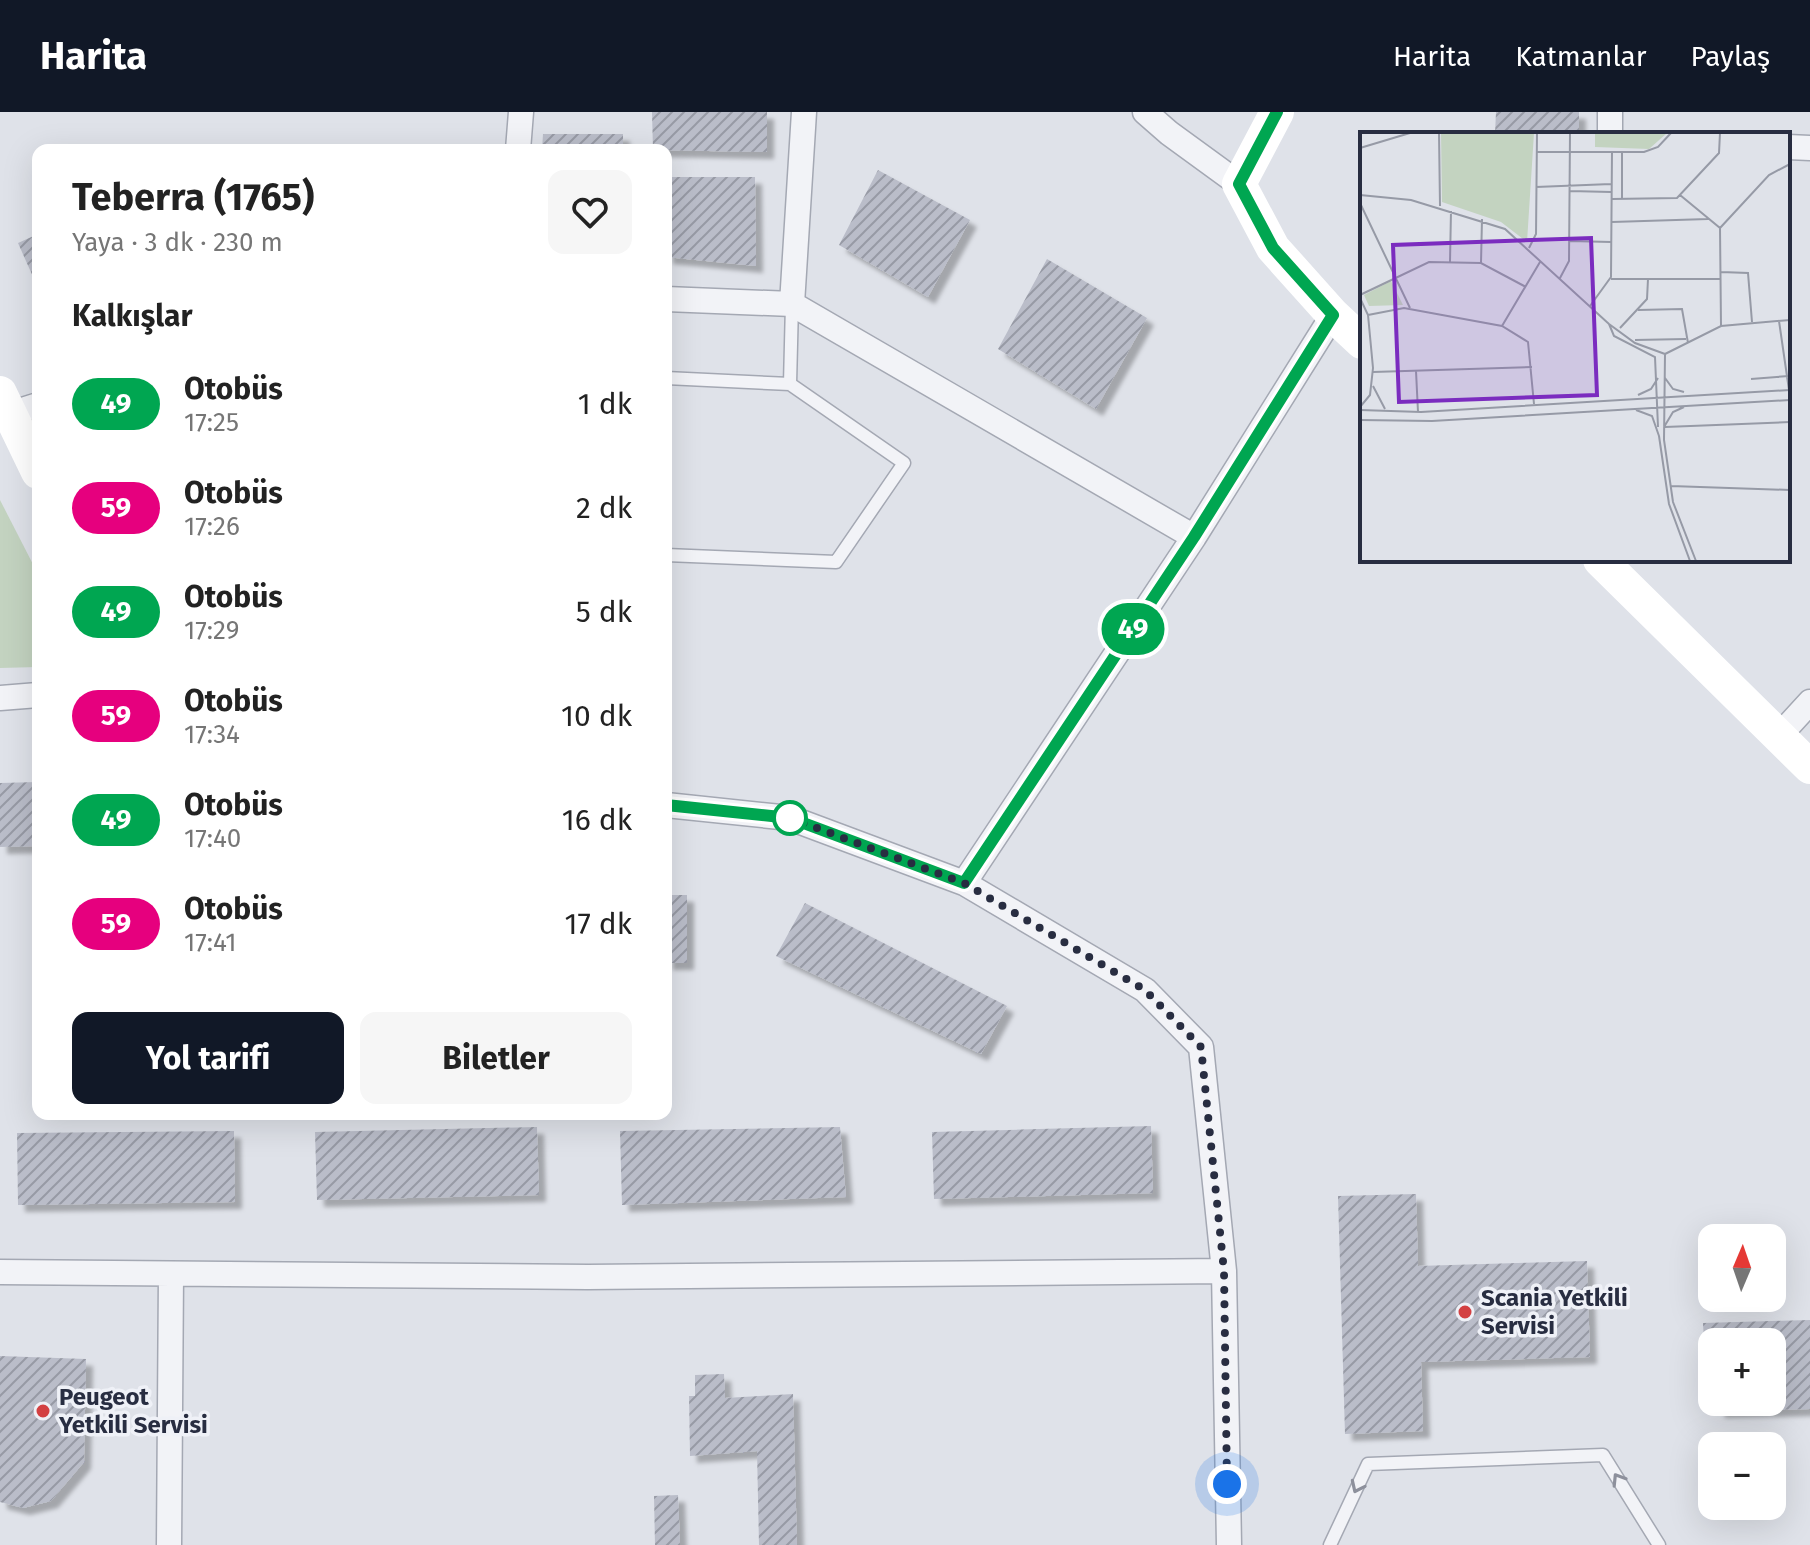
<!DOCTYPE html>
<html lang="tr">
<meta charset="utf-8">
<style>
body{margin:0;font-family:"Fira Sans",sans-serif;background:#f6f6f6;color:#222;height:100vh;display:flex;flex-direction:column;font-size:30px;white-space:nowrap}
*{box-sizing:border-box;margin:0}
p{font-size:26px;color:#767676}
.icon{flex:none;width:44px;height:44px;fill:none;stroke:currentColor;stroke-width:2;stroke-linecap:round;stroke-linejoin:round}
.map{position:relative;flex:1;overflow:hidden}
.sheet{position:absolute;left:32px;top:32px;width:640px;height:976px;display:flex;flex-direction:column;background:#fff;border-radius:16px;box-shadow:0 8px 32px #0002}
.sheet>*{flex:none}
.badge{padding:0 16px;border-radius:26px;font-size:28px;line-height:52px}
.needle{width:52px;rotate:2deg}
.fabs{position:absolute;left:1698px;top:1112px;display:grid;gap:16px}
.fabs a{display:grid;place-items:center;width:88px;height:88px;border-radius:16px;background:#fff;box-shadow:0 8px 32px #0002;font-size:40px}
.you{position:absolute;width:40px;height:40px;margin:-20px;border:6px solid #fff;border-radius:50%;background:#1a73e8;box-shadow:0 0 0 12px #1a73e833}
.map>.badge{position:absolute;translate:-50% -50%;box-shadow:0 0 0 4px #fff}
h2{padding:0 40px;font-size:30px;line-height:72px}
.round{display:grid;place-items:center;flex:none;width:84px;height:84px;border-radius:16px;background:#f6f6f6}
.overview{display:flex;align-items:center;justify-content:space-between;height:136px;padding:0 40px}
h1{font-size:38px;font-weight:700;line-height:60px}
.button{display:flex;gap:16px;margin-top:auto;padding:16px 40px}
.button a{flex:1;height:92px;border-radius:16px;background:#111827;color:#fff;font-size:32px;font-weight:700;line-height:92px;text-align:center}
.button a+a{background:#f6f6f6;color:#222}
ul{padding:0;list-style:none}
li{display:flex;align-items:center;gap:24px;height:104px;padding:0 40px}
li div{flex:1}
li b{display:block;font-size:30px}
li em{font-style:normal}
li .badge{min-width:88px;font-weight:700;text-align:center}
header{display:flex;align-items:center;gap:48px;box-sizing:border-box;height:112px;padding:0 40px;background:#111827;color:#fff}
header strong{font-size:38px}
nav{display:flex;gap:44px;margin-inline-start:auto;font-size:28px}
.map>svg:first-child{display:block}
.park{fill:#c3d3c0}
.building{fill:url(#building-hatch);filter:url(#shadow)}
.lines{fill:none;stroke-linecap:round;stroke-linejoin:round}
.lane-casing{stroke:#a4a8b3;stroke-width:15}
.street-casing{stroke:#a4a8b3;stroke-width:27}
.lane{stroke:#f2f3f7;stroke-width:12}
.street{stroke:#f2f3f7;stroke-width:24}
.secondary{stroke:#fff;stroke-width:34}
.oneway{stroke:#8d909c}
.line-casing{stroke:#fff;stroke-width:18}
.line{stroke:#00a651;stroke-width:12}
.walk{stroke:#282d41;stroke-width:8;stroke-dasharray:0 14.4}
.stop-dot{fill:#fff;stroke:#00a651;stroke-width:4}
.poi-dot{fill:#d34042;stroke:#eff1f7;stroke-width:3}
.labels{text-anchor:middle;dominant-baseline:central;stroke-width:7;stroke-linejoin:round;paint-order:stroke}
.poi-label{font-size:24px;font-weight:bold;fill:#282d41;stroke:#eff1f7;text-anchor:start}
.inset-road{fill:none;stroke:#969aa6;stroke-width:2}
.view{fill:#7b2cbf;fill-opacity:0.15;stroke:#7b2cbf;stroke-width:4}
.inset-edge{fill:none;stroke:#282d41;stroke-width:4}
</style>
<header>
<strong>Harita</strong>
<nav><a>Harita</a><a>Katmanlar</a><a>Paylaş</a></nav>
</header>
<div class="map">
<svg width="1810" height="1433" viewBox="0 0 1810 1433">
<defs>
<pattern id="building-hatch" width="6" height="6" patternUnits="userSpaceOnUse" patternTransform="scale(2)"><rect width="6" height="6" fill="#babdc9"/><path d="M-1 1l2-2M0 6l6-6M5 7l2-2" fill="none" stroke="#979aa5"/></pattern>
<filter id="shadow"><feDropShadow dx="7" dy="7" stdDeviation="2" flood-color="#0004"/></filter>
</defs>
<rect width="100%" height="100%" fill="#dfe2e9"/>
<!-- park -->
<path class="park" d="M0,388L38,462V555L0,556Z"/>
<!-- building -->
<path class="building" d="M652,0H767V40L653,38Z
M1496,0H1579V22H1495Z
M543,22H623V38H542Z
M878,58L970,108L928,185L839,133Z
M666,65H755L756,154L666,145Z
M38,122V176L18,131Z
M1047,147L1147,206L1096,297L998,237Z
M38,670V734L0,735V671Z
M666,783H687V851H666Z
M805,791L1007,894L981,942L776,844Z
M1151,1014L1153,1081L934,1087L932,1020Z
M537,1015L539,1083L317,1088L315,1020Z
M840,1015L846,1085L622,1093L620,1019Z
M234,1019L235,1090L18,1093L17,1021Z
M1416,1082L1418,1154L1587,1149L1590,1245L1421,1250L1423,1319L1345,1322L1338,1084Z
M1810,1208V1297L1718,1299L1717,1290H1772V1230H1712V1247H1705L1703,1211Z
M0,1244L86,1247L84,1350L51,1389L23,1396L0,1390Z
M724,1262L725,1286L793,1282L797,1433H759L757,1339L690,1344L689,1284H695V1263Z
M678,1383L680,1433H655L654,1384Z"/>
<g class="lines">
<defs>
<path id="lane" d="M666,266L790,272L904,351L836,450L666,443
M790,272L792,192
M1330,1433L1368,1352L1603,1343L1659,1433"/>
<path id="street" d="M1145,0L1169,21L1239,72
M1610,22V0
M1788,35L1810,36
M518,38L521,0
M666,187L792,192L1194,425
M792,192L804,0
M0,305L38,293
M0,586L38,583
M1779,624L1810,590
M666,693L790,706L964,771L1145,878L1201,935L1224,1159L1229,1433
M964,771L1194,425L1333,203
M0,1160L588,1165L1224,1159
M169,1433L171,1162"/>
</defs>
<!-- lane casing -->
<use href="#lane" class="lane-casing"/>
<!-- street casing -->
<use href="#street" class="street-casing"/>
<!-- lane -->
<use href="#lane" class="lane"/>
<!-- street -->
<use href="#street" class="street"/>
<!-- secondary -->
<path class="secondary" d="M1277,0L1239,72L1273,136L1333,203L1362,230
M0,281L38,360
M1600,448L1810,655"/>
</g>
<!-- one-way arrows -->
<defs><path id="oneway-chevron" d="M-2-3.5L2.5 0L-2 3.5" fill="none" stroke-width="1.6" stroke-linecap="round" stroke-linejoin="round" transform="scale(2)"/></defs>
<g class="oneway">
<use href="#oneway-chevron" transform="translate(1618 1367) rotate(-122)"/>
<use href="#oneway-chevron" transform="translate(1357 1375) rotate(115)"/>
</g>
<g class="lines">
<defs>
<path id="line" d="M666,693L790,706L964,771L1194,425L1333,203L1273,136L1239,72L1277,0"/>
</defs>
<!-- line casing -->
<use href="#line" class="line-casing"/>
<!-- line -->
<use href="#line" class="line"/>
<!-- walk -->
<path class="walk" d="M790,706L964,771L1145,878L1201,935L1224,1159L1227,1372"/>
</g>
<!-- markers -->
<circle class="stop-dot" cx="790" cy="706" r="16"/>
<g class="poi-dot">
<circle cx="1465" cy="1200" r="8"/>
<circle cx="43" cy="1299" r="8"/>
</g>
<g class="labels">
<!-- poi labels -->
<g class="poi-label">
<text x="1481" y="1186">Scania Yetkili<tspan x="1481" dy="28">Servisi</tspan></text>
<text x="59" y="1285">Peugeot<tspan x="59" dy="28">Yetkili Servisi</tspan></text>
</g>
</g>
<!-- overview -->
<g transform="translate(1360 20)">
<rect width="430" height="430" fill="#dfe2e9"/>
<path d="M235,1H307L289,17L235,15Z" fill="#c3d3c0"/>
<path d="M81,1H174L167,110L141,90L82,70ZM31,149L43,173L9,174L4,163Z" fill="#c3d3c0"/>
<path class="inset-road" d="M79,1L80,74M0,16L50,1M177,20H284L298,15L311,1M176,55L251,52M210,59L251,60M0,63L51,68L145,97L249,192L275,211L305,222M320,63L360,96L361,194M252,67L317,66L359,21L360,1M262,67V19M0,71L50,176M252,90L348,87M360,96L409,43L430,32M210,109L251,110M169,116L176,102L177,1M90,130L91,79M121,131L122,87M361,140L388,141L392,190M200,146L209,129L210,1M251,147H360M0,163L69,130L121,131L166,155M0,166L8,183L13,236L10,263L0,275M230,174L251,145L252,19M278,178L322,177L328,211M8,183L44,176L142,194L168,210L174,272M419,189L429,258M249,192L254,204L295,225L298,295M142,194L180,130M260,196L287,167L288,147M275,208L326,207M305,222L304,308L313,370L336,429M305,222L361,194L430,188M56,239L58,280M13,240L172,235M305,246L313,257L324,260M391,247L429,244M13,254L25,277M278,263L291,257L298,246M0,278L61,280L430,258M276,278L292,284L299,304M0,288L72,289L430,268M304,295L313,280L324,275M305,295L430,290M299,304L309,372L330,429M311,354L430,358"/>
<path class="view" d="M231,106L237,263L39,270L33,113Z"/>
<rect width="430" height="430" class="inset-edge"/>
</g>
</svg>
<div class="fabs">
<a><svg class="needle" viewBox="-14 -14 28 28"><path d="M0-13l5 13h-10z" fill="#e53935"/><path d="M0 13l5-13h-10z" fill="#767676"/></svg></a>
<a>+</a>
<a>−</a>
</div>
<div class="you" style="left:1227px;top:1372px"></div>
<b class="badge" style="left:1133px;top:517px;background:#00a651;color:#fff">49</b>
<section class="sheet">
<div class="overview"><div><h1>Teberra (1765)</h1><p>Yaya · 3 dk · 230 m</p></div><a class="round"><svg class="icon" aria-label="heart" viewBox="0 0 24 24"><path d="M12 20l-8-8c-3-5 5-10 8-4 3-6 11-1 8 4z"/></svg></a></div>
<h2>Kalkışlar</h2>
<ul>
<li><span class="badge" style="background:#00a651;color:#fff">49</span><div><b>Otobüs</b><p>17:25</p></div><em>1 dk</em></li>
<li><span class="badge" style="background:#e6007e;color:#fff">59</span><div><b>Otobüs</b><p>17:26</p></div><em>2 dk</em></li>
<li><span class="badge" style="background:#00a651;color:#fff">49</span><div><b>Otobüs</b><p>17:29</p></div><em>5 dk</em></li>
<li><span class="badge" style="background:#e6007e;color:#fff">59</span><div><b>Otobüs</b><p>17:34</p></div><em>10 dk</em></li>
<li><span class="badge" style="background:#00a651;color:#fff">49</span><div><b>Otobüs</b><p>17:40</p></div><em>16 dk</em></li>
<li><span class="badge" style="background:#e6007e;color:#fff">59</span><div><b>Otobüs</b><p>17:41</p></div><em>17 dk</em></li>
</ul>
<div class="button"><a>Yol tarifi</a><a>Biletler</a></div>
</section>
</div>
